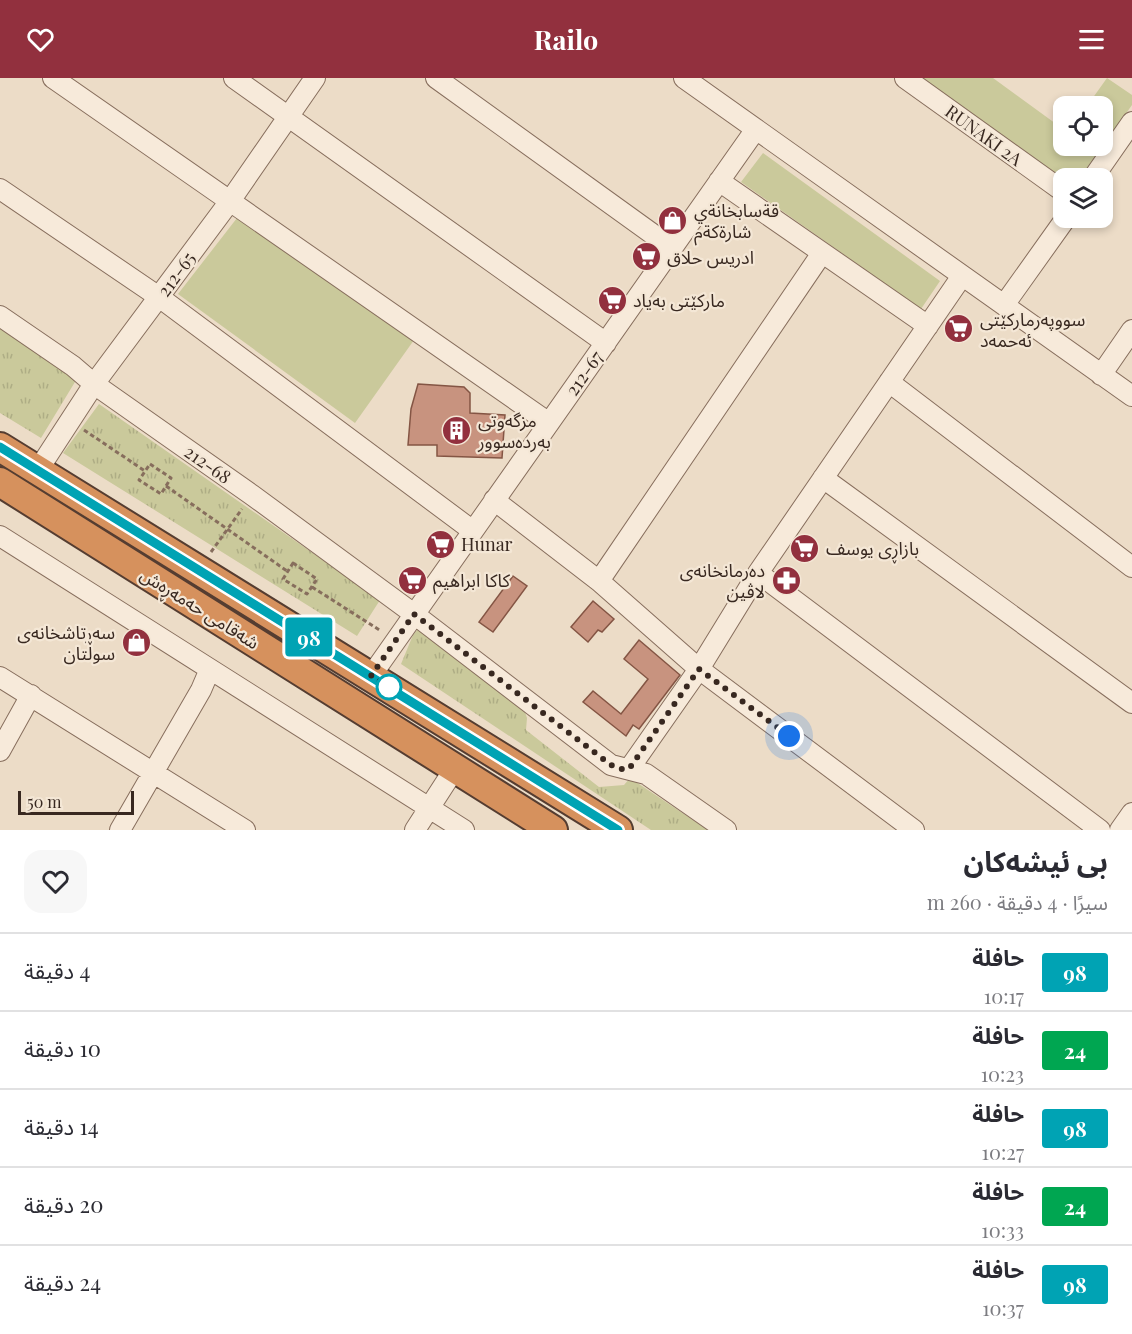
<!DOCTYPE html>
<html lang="ar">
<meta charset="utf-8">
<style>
body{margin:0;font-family:"Playfair Display","Noto Sans Arabic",serif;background:#f7f7f7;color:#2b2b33;direction:rtl;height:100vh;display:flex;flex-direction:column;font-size:22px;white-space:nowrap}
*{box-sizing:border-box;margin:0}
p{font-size:20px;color:#7c7c81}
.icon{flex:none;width:33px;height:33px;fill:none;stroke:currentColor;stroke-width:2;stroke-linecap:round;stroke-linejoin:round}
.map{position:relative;height:752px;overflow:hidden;direction:ltr}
.sheet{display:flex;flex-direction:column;background:#fff;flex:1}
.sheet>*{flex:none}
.badge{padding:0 12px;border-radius:4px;font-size:21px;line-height:39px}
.buttons{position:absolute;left:1053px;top:18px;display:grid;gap:12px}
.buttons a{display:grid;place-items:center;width:60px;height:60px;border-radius:12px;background:#fff;box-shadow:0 3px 9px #0003;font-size:30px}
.scale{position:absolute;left:18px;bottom:15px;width:116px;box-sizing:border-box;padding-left:6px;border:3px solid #382820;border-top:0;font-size:16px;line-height:21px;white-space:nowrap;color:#382820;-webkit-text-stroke:4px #f4e7d6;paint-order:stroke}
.you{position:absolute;width:30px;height:30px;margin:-15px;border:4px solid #fff;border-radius:50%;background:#1a73e8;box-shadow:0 0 0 9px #1a73e833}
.map>.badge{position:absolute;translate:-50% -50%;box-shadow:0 0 0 3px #fff}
.round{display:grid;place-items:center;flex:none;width:63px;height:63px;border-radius:18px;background:#f7f7f7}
.summary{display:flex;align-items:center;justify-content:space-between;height:102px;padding:0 24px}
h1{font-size:28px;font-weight:700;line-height:45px}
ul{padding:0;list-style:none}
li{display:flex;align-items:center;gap:18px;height:78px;padding:0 24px;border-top:2px solid #e1e1e2}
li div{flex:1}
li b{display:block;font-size:22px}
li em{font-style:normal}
li .badge{min-width:66px;font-weight:700;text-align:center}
header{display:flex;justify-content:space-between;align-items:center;height:78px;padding:0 24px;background:#92303e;color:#fff;font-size:27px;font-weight:700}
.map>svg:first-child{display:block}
.park{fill:url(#park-tufts)}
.garden{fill:#cac99b}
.building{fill:#c8937f;stroke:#845544;stroke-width:1.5}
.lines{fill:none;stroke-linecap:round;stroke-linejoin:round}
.minor-casing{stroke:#876e5d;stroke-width:22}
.highway-casing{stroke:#553d31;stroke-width:32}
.path{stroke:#876e5d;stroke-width:3;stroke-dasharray:4.5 3;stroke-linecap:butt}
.minor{stroke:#f7eada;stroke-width:20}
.highway{stroke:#d6915d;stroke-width:28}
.line-casing{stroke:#fff;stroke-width:14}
.line{stroke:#00a3b4;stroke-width:9}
.walk{stroke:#382820;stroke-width:6;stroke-dasharray:0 10.8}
.stop-dot{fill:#fff;stroke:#00a3b4;stroke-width:3}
.labels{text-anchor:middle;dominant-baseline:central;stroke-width:4.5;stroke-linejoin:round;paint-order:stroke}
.street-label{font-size:18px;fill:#382820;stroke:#f4e7d6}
.poi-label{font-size:18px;fill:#382820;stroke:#f4e7d6;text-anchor:start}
</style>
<header><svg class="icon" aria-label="menu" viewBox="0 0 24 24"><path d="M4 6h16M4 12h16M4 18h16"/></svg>Railo<svg class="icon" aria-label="heart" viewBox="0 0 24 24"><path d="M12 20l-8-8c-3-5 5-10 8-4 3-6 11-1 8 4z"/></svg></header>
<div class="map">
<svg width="1132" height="752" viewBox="0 0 1132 752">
<defs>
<pattern id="park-tufts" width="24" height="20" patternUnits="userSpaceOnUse" patternTransform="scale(1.5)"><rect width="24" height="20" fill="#cac99b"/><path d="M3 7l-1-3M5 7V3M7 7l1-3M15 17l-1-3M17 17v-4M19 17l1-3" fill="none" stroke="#aead85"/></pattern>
</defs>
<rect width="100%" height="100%" fill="#ecdcc7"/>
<!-- park -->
<path class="park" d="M0,246L78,299L41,360L0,335Z
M99,326L380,522L357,558L63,375Z
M419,550L524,631L527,640L526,652L599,709L624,707L630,700L708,752H651L401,586L413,557Z"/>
<!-- garden -->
<path class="garden" d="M922,0H993L1063,51L1064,68H1102V28H1087L1107,0L1132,17V27L1080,100L1063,102Z
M763,75L940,203L921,231L741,104Z
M237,140L414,262L355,345L178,216Z"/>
<!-- building -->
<path class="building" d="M418,306L464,309L470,315V335L505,337L502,380L437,378V367H408L411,331Z
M513,498L527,508L493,554L479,544Z
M593,523L614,541L602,554L598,552L588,564L571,549Z
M639,562L680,597L639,651L633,647L626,658L583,624L593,613L621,636L648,601L624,581Z"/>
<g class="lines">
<defs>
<path id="minor" d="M53,0L549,345
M234,0L606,265
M436,0L672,170
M684,0L1132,318
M905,0L1064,114
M1093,100L1132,44
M719,103L928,248
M0,111L159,219L473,453
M1004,227L1066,140
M0,238L73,288L94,306L252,417L414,536L611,687L646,696L726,752
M1101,297L1132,252
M889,304L1132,489
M38,392L94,306L230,123L315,0
M823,400L1132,625
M494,422L599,503L699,591L914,752
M0,458L464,752
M758,495L1100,752
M599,503L822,175
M371,598L756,51
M0,599L245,752
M0,673L31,617
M629,691L699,591L758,495L962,198
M120,752L201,612L210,591
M415,752L455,690
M1120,752L1132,735"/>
<path id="highway" d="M0,369L618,752
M0,404L553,752"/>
</defs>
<!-- minor casing -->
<use href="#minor" class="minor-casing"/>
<!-- highway casing -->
<use href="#highway" class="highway-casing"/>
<!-- path -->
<path class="path" d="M84,352L145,393
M150,386L171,400L161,416L139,402Z
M166,408L287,493
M211,474L242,431
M293,485L317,501L307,516L283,501Z
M312,509L381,553"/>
<!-- minor -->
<use href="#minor" class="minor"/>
<!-- highway -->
<use href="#highway" class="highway"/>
</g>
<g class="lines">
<defs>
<path id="line" d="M0,369L618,752"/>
</defs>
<!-- line casing -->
<use href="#line" class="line-casing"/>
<!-- line -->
<use href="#line" class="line"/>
<!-- walk -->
<path class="walk" d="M389,609L371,598L414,536L611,687L620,691H629L699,591L789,658"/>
</g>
<!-- icons -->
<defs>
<symbol id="shop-disc" viewBox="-11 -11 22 22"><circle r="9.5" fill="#92303e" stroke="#f4e7d6"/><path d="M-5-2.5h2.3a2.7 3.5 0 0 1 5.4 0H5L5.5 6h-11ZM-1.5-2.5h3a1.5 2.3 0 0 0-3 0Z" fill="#fff"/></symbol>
<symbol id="supermarket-disc" viewBox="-11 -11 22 22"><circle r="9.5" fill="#92303e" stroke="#f4e7d6"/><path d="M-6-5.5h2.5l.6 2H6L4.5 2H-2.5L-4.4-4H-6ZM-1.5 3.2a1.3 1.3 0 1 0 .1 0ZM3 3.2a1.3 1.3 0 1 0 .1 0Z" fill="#fff"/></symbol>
<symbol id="building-disc" viewBox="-11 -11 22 22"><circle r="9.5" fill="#92303e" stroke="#f4e7d6"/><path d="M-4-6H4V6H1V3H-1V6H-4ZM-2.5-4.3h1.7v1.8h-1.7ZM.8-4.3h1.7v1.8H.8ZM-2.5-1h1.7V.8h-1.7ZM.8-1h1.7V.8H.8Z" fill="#fff"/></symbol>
<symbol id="pharmacy-disc" viewBox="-11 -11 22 22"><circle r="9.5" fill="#92303e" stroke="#f4e7d6"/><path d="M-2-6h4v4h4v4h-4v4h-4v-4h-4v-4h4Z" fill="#fff"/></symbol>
</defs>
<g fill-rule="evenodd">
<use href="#shop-disc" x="656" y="126" width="33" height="33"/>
<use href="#supermarket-disc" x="630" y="162" width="33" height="33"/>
<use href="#supermarket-disc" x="596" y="206" width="33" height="33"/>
<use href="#supermarket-disc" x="942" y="234" width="33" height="33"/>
<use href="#building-disc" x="440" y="336" width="33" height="33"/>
<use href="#supermarket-disc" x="424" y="450" width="33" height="33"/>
<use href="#supermarket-disc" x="788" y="454" width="33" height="33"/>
<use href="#supermarket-disc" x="396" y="486" width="33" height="33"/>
<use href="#pharmacy-disc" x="770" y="486" width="33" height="33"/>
<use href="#shop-disc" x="120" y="548" width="33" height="33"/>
</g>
<!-- markers -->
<circle class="stop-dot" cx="389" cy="609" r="12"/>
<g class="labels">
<!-- street labels -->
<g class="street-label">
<text transform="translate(984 57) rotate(36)">RUNAKI 2A</text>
<text transform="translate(176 196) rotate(-54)">212-65</text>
<text transform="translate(584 295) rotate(-55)">212-67</text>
<text transform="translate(208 386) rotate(35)">212-68</text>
<text transform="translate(200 530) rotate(32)">شەقامی حەمەڕەش</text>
</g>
<!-- poi labels -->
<g class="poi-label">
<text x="694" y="132">قةسابخانةي<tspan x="694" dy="21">شارةكةم</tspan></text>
<text x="667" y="179">ادريس حلاق</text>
<text x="633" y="222">مارکێتی بەیاد</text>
<text x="980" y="241">سووپەرمارکێتی<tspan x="980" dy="21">ئەحمەد</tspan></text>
<text x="478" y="342">مزگەوتی<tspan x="478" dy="21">بەردەسوور</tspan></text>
<text x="461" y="466">Hunar</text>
<text x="826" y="470">بازاڕی یوسف</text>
<text x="765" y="492" text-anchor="end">دەرمانخانەی<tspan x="765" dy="21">لاڤین</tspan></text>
<text x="433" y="502">کاکا ابراهيم</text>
<text x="115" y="554" text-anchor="end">سەرتاشخانەی<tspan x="115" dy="21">سوڵتان</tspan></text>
</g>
</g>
</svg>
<div class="buttons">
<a><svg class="icon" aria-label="locate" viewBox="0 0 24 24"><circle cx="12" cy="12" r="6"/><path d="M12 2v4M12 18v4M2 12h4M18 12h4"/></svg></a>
<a><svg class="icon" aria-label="layers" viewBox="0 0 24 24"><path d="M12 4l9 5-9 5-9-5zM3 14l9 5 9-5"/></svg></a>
</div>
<div class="scale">50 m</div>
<div class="you" style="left:789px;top:658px"></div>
<b class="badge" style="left:309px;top:559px;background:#00a3b4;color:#fff">98</b>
</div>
<section class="sheet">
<div class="summary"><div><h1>بی ئیشەکان</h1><p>سيرًا · 4 دقيقة · 260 m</p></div><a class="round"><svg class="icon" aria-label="heart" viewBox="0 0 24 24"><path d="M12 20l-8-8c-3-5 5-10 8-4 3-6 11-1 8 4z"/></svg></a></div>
<ul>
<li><span class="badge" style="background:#00a3b4;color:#fff">98</span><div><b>حافلة</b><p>10:17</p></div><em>4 دقيقة</em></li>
<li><span class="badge" style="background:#00a651;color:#fff">24</span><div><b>حافلة</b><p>10:23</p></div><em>10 دقيقة</em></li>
<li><span class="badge" style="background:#00a3b4;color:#fff">98</span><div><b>حافلة</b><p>10:27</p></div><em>14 دقيقة</em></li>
<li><span class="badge" style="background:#00a651;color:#fff">24</span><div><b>حافلة</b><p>10:33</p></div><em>20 دقيقة</em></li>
<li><span class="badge" style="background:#00a3b4;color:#fff">98</span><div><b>حافلة</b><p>10:37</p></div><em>24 دقيقة</em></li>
</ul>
</section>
